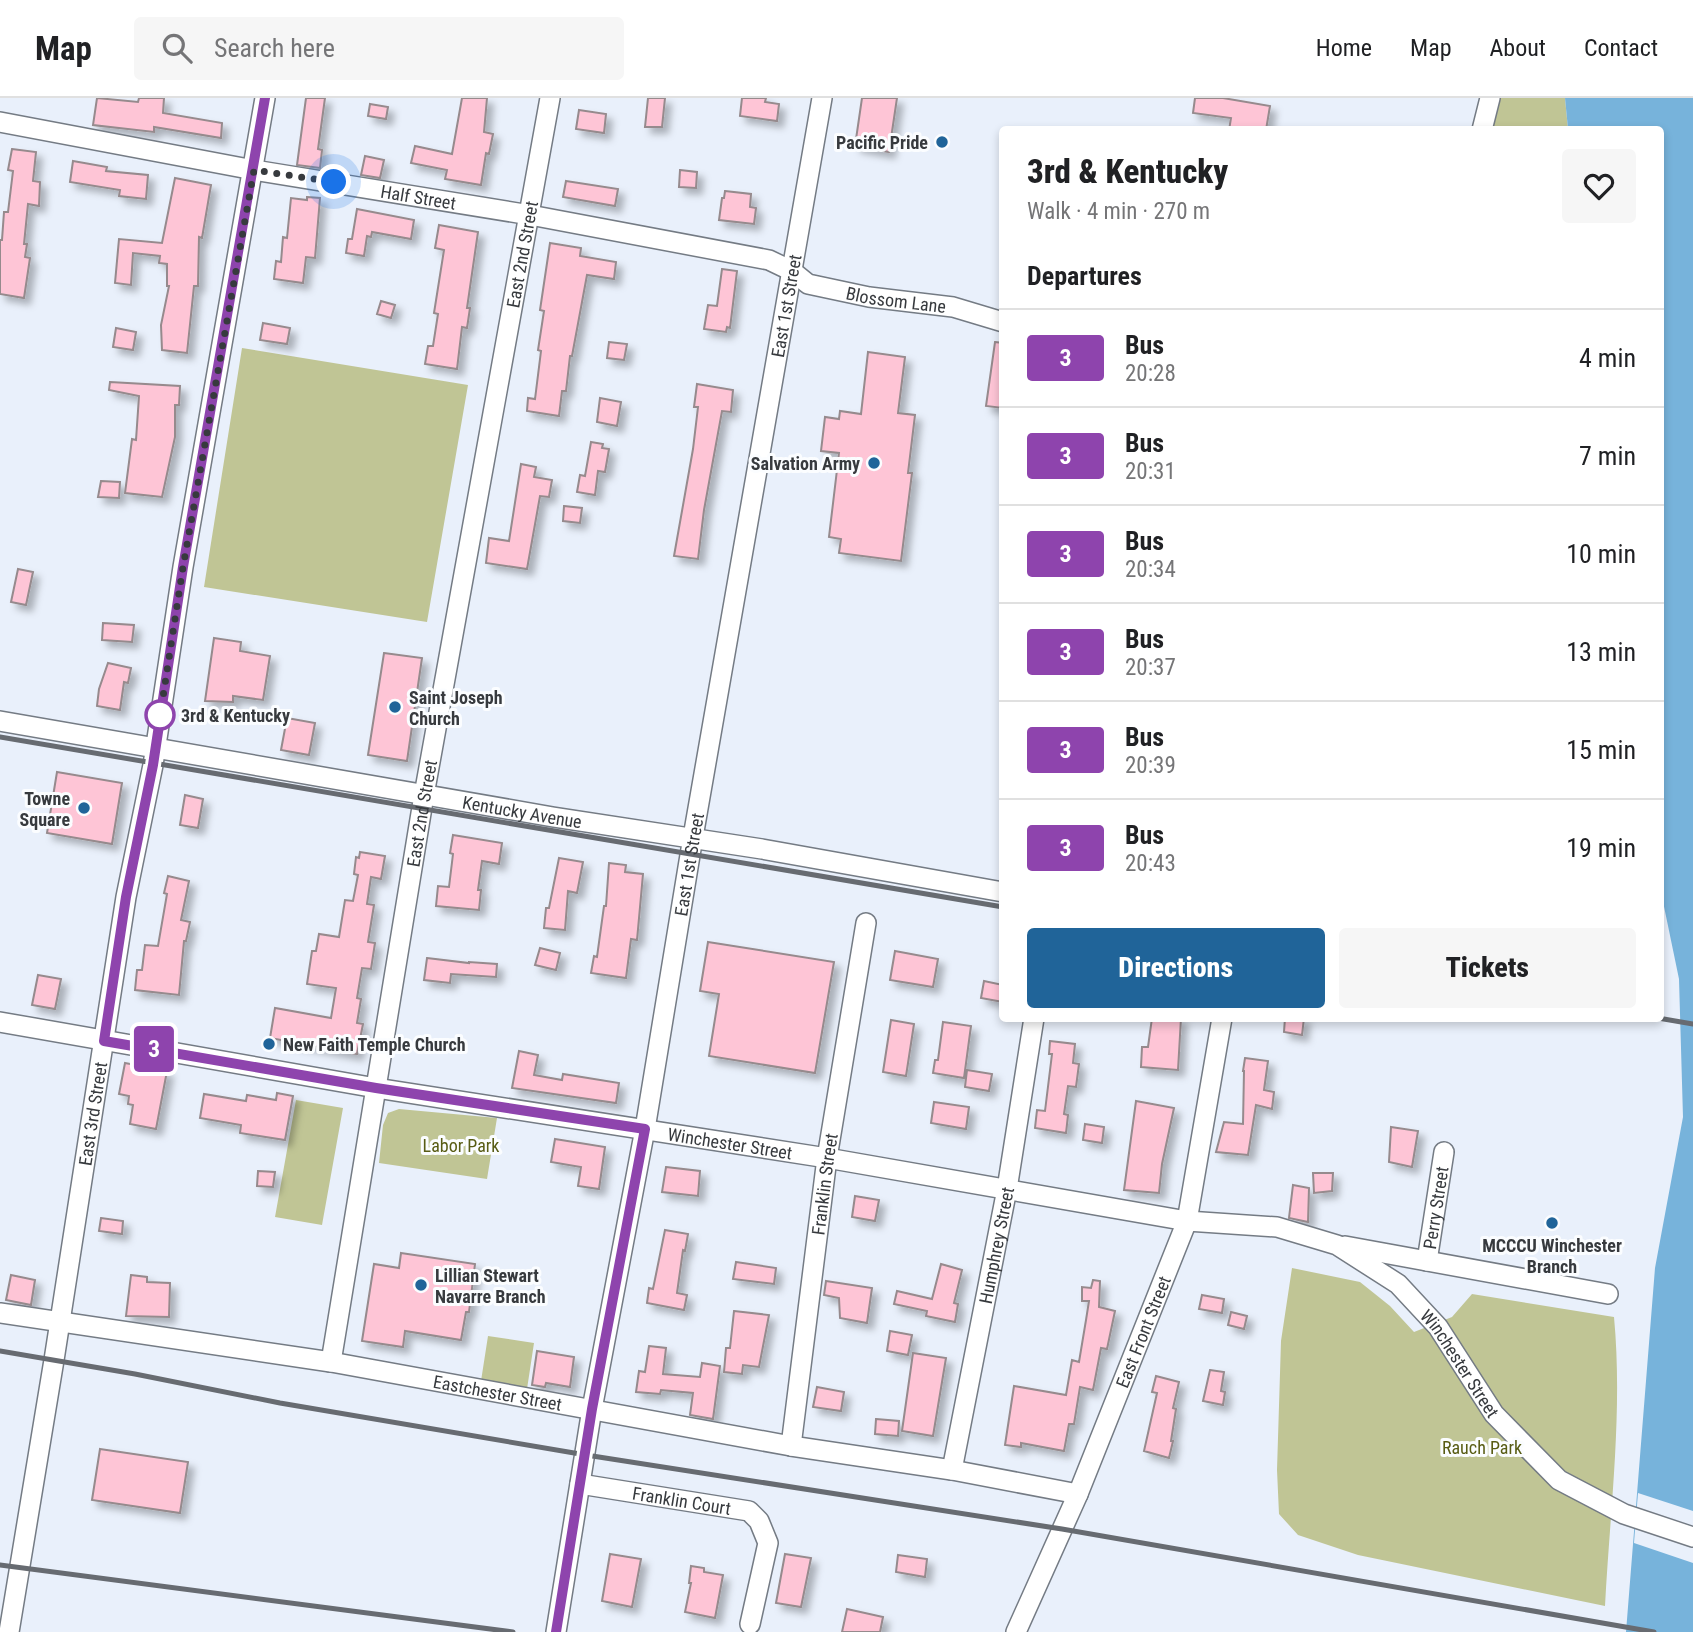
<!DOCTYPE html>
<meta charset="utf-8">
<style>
body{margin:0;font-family:"Roboto Condensed",sans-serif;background:#f6f6f6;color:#202124;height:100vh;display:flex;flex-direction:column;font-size:26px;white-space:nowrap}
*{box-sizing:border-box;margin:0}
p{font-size:23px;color:#757577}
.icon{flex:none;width:38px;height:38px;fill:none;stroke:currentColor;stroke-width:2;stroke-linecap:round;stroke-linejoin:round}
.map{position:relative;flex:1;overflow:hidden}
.sheet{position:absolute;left:999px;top:28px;width:665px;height:896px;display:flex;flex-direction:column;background:#fff;border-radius:7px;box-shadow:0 4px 10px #0003}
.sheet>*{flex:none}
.badge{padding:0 14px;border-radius:5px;font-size:24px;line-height:46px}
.you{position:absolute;width:35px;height:35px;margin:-18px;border:5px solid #fff;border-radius:50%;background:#1a73e8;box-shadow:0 0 0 10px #1a73e833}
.map>.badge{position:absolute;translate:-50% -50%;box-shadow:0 0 0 4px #fff}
h2{padding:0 28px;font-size:26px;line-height:63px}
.round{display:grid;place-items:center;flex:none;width:74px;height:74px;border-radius:7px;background:#f6f6f6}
.headline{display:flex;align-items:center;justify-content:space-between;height:119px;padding:0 28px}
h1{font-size:33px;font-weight:800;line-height:52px}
.action{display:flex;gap:14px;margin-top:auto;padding:14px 28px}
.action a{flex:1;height:80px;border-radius:7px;background:#206499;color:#fff;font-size:28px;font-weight:800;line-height:80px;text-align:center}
.action a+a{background:#f6f6f6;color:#202124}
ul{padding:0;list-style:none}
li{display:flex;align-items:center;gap:21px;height:98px;padding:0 28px;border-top:2px solid #e0e0e0}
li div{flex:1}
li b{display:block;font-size:26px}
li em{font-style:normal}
li .badge{min-width:77px;font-weight:700;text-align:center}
header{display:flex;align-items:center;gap:42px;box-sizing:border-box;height:98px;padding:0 35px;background:#fff;border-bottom:2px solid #e0e0e0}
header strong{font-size:33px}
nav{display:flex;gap:38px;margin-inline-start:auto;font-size:24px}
.search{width:490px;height:63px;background:#f6f6f6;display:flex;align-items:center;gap:18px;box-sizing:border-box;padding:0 24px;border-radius:7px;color:#757577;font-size:26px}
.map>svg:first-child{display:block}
.green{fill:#c0c595}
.water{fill:#77b3db}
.pier{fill:#e9f0fb}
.building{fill:#fec5d6;stroke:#968a8d;stroke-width:2;filter:url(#shadow)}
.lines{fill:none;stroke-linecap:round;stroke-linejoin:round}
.minor-casing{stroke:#747b84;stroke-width:22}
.minor{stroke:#fff;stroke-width:19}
.rail{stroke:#676b71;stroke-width:5}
.line-casing{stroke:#fff;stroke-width:16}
.line{stroke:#8e44ad;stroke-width:10}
.walk{stroke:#373a3e;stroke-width:7;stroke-dasharray:0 12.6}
.poi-dot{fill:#206499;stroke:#fbfdff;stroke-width:2.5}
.stop-dot{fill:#fff;stroke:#8e44ad;stroke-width:3.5}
.labels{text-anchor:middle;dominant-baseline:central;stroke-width:6;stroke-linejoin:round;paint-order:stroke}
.poi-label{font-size:18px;font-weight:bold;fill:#373a3e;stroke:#fbfdff;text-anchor:end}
.street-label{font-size:18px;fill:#373a3e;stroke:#fbfdff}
.stop-label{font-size:18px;font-weight:bold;fill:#373a3e;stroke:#fbfdff;text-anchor:start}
.park-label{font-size:18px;fill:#585c14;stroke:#fbfdff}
</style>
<header>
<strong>Map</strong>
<div class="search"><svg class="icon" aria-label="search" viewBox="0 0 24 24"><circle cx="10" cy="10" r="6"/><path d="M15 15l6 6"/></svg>Search here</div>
<nav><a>Home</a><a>Map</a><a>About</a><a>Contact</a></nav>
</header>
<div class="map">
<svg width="1693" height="1534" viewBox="0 0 1693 1534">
<defs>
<filter id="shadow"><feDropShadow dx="6" dy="6" stdDeviation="3.5" flood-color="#0004"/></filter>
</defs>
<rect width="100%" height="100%" fill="#e9f0fb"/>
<!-- green -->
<path class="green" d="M1490,0H1565L1568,31L1482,32Z
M242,250L468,287L427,524L204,489Z
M296,1002L343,1010L322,1127L275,1119Z
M399,1011L497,1020L487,1081L379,1065L383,1027L388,1015Z
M1292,1170L1360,1184L1390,1208L1414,1234L1452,1219L1472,1196L1614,1219C1623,1314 1610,1412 1605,1508L1358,1457L1298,1437L1279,1416L1277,1372L1281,1243Z
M488,1238L534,1245L527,1291L481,1283Z"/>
<!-- water -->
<path class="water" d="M1565,0H1693V1534H1626L1655,1170L1683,1019L1679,881L1661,794V32L1568,31Z"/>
<!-- pier -->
<path class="pier" d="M1638,1395L1693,1413V1465L1634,1445Z"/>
<!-- building -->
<path class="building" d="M97,0L138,4L139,0H164L163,15L222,25L221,40L154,29V34L93,27Z
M306,0H325L318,51L322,52L320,70L297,67Z
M462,0H487L484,34L493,36L489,56L486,55L481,87L445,81L447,72L411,65L415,48L452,56Z
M648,0H665L662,29H645Z
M742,0H766L765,4L779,6L777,23L740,18Z
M862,0H897L889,54L855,48Z
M1195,0H1223L1270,8L1266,32H1229L1231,20L1193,15Z
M370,6L388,9L386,21L368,18Z
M579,12L606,16L604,35L576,31Z
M12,51L36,54L33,83L40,84L39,108L28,106L24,146H27L25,159L30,160L24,200L0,196V142H2L4,114H8L13,73L8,72Z
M365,58L384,62L380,80L361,77Z
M73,63L107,69L106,73L148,77L146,101L119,98L120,92L70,84Z
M680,72L697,74L696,90L679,89Z
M175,80L211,87L202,140L199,139L198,188H194L187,255L162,252L161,227L169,188H167V166L159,165L160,158L133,155L131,187L115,185L119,141L162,145Z
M566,83L618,91L615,108L563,99Z
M725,93L751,96L750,109L756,110L754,126L719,122L722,100H724Z
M307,99L320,100L315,160L306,159L303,185L274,181L276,163L281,164L283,139L287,140L291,100L307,102Z
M357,111L414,122L411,141L372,134L371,139L367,138L364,158L346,155L348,141H352Z
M439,127L478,134L467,210H470L467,230L462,229L457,271L425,266L428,248H433L438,216L434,215L444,152L435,150Z
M550,145L581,150L580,158L616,164L614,181L587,177L572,258H570L566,293H562L559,318L527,313L528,300L535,301L541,253L538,252L544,213L540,212Z
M722,171L737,173L730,230L727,229L726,234L704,231L708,207L717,208Z
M381,203L395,207L391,220L377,216Z
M263,225L290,230L287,246L260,242Z
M116,230L136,234L133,252L113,249Z
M609,244L627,246L624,262L607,260Z
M995,244L1003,245V310L986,308Z
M868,254L905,259L898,315L915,317L908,375H912L901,463L839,455L841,441L829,439L839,355L821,353L825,319L839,321L840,313L861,316Z
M110,284L180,288L179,307H175V339L162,399L125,395L132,341L136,342L139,298L109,292Z
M697,286L733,292L731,314L722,313L704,412L698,461L674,458L693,351L698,309H694Z
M600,300L621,304L617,328L597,324Z
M591,344L603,346L602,350L609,351L605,374L598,373L595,397L577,394L580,377L585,378Z
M521,366L536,369L534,379L552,382L549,399L540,398L527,471L486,465L489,440L509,443Z
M101,383L120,384L119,400L98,399Z
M564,408L582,410L580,425L563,423Z
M18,471L33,474L26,507L11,504Z
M103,525L134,527L132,544L102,542Z
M214,540L241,544L240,553L270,558L263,602L233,598V604L205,603Z
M384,555L422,560L407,663L368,657Z
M108,565L131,570L128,585L124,584L120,612L97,608L99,591Z
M287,620L315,625L309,657L281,652Z
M57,674L122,685L112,746L47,735Z
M185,697L203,701L198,730L180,727Z
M453,737L502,745L499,766L482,763L478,792H481L479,812L436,808L438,788L449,789L453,756L450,755Z
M360,754L385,758L381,781L371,779L367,806L374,807L368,844L375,845L371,871L362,870L357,900L361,901L357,925L363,926L357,956L270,940L275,910L331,920L336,890L307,886L312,853H316L319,836L339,839L345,802L353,803L358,777L354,776L356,759L359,760Z
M559,760L583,764L577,795L568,793L565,832L544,830L546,810H549Z
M609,765L626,767L625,774L643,776L637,842L631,841L626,880L591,875L594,858L597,859L604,808H606Z
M168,778L189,783L181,822L190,824L186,843H184L179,897L135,892L137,872H142L145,847L158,848L167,796L164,795Z
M708,844L834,864L815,975L709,958L719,896L700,893Z
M540,850L560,855L556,872L535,867Z
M895,853L938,861L933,889L890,882Z
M427,860L469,865V864L497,866L496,879L451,876L450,885L424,882Z
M38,877L61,881L55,911L32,907Z
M984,883L1003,887V904L981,900Z
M1152,920H1181L1178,972L1141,969L1142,949H1148Z
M1285,920H1304L1302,937L1284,934Z
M891,922L914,926L906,978L883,974Z
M943,924L971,928L964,980L933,975L935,962H938Z
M1050,943L1075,946L1073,965L1079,966L1076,989L1068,988L1064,1016L1068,1017L1066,1035L1035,1030L1037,1012L1045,1013L1052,956H1049Z
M519,953L538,957L534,977L562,982L563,976L619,985L616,1005L512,990Z
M1245,960L1268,963L1264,992L1274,994L1272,1011L1256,1007L1248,1057L1216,1054L1224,1024L1243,1026L1244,973H1243Z
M125,965L167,973L156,1031L130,1026L133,1007L128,1006L129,998L119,996Z
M967,972L992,976L989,993L965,989Z
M277,995L293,998L285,1042L240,1035L241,1027L200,1020L204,996L246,1003L247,997L276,1002Z
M1136,1003L1174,1010L1162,1066L1159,1095L1124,1092Z
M934,1004L969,1009L966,1031L931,1025Z
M1085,1026L1104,1029L1102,1045L1083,1042Z
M1391,1029L1418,1033L1412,1069L1389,1064Z
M555,1041L605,1049L599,1091L578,1088L581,1069L551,1064Z
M666,1069L700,1073L698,1098L662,1094Z
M258,1073L275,1074L273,1089L257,1088Z
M1313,1075H1333L1332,1093L1314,1095Z
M1293,1087L1309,1090L1308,1124L1289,1120Z
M855,1098L879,1102L875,1123L852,1119Z
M101,1120L123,1123L122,1136L99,1133Z
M665,1132L688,1136L685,1153L683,1152L677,1195L687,1197L684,1212L647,1205L649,1190L653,1191Z
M401,1155L475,1166L469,1214H466L461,1242L405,1233L403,1249L362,1243L374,1166L399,1170Z
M736,1164L776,1170L774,1186L733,1181Z
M941,1166L962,1172L954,1205L958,1206L955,1224L926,1218L927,1213L894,1206L897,1193L932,1201Z
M11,1177L35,1182L31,1207L6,1202Z
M131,1177L147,1179V1184L170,1185L169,1219L126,1218Z
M1093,1182L1100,1183L1099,1209L1115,1213L1107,1251L1101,1250L1093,1292L1080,1289L1074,1326H1069L1064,1353L1021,1345V1349L1005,1347L1014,1288L1066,1297L1072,1262L1079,1264L1086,1222L1089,1203H1082V1189L1091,1190Z
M826,1183L872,1190L867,1225L840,1220L839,1200L824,1197Z
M1202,1197L1224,1201L1222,1215L1199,1211Z
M734,1213L769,1217L759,1269L743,1267L742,1276L724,1274L726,1250H730Z
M1231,1214L1247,1218L1244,1231L1228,1227Z
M890,1233L912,1237L908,1257L887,1253Z
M649,1248L666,1250L663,1276L700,1279L702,1265L720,1268L713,1321L690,1317L693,1295L661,1292L660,1296L636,1294L639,1273L645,1274Z
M537,1253L574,1259L570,1289L546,1285L545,1289L532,1287Z
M913,1255L946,1260L933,1338L902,1333Z
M1210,1272L1224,1274L1221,1293L1225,1294L1223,1307L1203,1303Z
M1156,1278L1179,1284L1173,1310L1176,1311L1171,1343H1173L1169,1360L1144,1353L1157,1295L1152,1294Z
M817,1289L844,1294L841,1313L813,1309Z
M876,1321L899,1323L898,1338L875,1336Z
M100,1351L188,1364L180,1415L92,1402Z
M610,1456L641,1461L632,1509L602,1503Z
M785,1456L811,1460L801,1509L776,1505Z
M898,1457L927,1461L925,1479L896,1474Z
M691,1468L704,1470V1474L723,1477L715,1520L685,1514L691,1485H689Z
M847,1511L883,1519L880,1534H842Z"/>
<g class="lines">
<defs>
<g id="minor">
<path id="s1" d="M0,24L254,72L530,117L769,162L792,173L808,186L869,199L953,209L1003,224"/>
<path d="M1482,32L1490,0"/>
<path id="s2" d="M0,623L553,719L762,751L1003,794"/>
<path id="s3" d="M0,924L376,990L827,1060L1187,1123L1277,1129L1337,1147L1398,1186L1438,1229L1494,1316L1559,1382L1624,1416L1693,1439"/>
<path d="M1345,1148L1608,1196"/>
<path id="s4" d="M1427,1163L1444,1054"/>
<path id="s5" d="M0,1215L331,1264L791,1348L952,1372L1078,1396"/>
<path id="s6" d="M331,1264L424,697L550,0"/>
<path id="s7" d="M791,1348L827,1060L866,825"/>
<path id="s8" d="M952,1372L1007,1091L1034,920"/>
<path id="s9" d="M580,1386L749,1413L759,1423L768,1445L750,1526"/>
<path id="s10" d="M9,1534L54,1262L126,799L153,667L183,469L265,0"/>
<path id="s11" d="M556,1534L592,1311L645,1031L693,739L822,0"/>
<path id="s12" d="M1016,1534L1078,1396L1187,1123L1222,920"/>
</g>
</defs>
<!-- minor casing -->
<use href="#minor" class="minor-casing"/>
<!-- minor -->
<use href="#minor" class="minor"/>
<!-- rail -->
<path class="rail" d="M0,639L1003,809
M1658,920L1693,926
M0,1253L135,1276L280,1305L586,1357L1062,1431L1654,1534
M0,1467L513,1534"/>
</g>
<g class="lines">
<defs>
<path id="line" d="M265,0L183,469L153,667L126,799L104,943L376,990L645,1031L592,1311L556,1534"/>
</defs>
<!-- line casing -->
<use href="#line" class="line-casing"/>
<!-- line -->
<use href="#line" class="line"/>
<!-- walk -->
<path class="walk" d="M160,617L159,625L183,469L254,72L334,84"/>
</g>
<!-- markers -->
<g class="poi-dot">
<circle cx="942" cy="44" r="7"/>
<circle cx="874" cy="365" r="7"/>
<circle cx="395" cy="609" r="7"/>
<circle cx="84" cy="710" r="7"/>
<circle cx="269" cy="946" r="7"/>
<circle cx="1552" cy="1125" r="7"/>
<circle cx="421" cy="1187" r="7"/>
</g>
<circle class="stop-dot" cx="160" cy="617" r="14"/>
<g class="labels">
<!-- poi labels -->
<g class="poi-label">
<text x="928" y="44">Pacific Pride</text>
<text x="860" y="365">Salvation Army</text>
<text x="409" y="599" text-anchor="start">Saint Joseph<tspan x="409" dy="21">Church</tspan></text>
<text x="70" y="700">Towne<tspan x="70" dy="21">Square</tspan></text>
<text x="283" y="946" text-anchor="start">New Faith Temple Church</text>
<text x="1552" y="1147" text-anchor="middle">MCCCU Winchester<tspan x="1552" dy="21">Branch</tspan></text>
<text x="435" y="1177" text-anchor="start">Lillian Stewart<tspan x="435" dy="21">Navarre Branch</tspan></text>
</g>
<!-- street labels -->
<g class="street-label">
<text stroke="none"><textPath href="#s1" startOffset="425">Half Street</textPath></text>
<text stroke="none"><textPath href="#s6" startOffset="1124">East 2nd Street</textPath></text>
<text stroke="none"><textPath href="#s1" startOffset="917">Blossom Lane</textPath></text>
<text stroke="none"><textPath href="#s11" startOffset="1346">East 1st Street</textPath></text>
<text stroke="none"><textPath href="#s2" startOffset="530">Kentucky Avenue</textPath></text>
<text stroke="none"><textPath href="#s6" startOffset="556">East 2nd Street</textPath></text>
<text stroke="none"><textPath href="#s11" startOffset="779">East 1st Street</textPath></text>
<text stroke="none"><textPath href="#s10" startOffset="525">East 3rd Street</textPath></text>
<text stroke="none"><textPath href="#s3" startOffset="740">Winchester Street</textPath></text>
<text stroke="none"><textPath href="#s7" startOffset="264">Franklin Street</textPath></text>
<text stroke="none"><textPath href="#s4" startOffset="54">Perry Street</textPath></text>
<text stroke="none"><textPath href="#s8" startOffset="229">Humphrey Street</textPath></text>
<text stroke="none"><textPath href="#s12" startOffset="326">East Front Street</textPath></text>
<text stroke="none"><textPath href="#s3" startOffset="1530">Winchester Street</textPath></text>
<text stroke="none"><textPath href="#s5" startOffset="504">Eastchester Street</textPath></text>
<text stroke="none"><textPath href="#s9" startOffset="103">Franklin Court</textPath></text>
</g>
<!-- stop labels -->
<g class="stop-label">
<text x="181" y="617">3rd &amp; Kentucky</text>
</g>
<!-- park labels -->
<g class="park-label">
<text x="461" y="1047">Labor Park</text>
<text x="1482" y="1349">Rauch Park</text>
</g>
</g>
</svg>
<div class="you" style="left:334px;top:84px"></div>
<b class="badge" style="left:154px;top:951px;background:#8e44ad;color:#fff">3</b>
<section class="sheet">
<div class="headline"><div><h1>3rd &amp; Kentucky</h1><p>Walk · 4 min · 270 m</p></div><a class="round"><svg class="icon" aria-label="heart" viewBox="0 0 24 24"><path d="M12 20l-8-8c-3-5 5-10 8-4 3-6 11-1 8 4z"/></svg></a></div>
<h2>Departures</h2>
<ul>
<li><span class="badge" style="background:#8e44ad;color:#fff">3</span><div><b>Bus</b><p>20:28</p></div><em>4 min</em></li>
<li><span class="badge" style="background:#8e44ad;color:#fff">3</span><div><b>Bus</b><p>20:31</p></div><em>7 min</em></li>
<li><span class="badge" style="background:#8e44ad;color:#fff">3</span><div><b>Bus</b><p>20:34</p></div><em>10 min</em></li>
<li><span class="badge" style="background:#8e44ad;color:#fff">3</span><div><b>Bus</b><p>20:37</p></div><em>13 min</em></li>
<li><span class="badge" style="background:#8e44ad;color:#fff">3</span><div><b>Bus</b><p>20:39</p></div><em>15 min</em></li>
<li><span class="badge" style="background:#8e44ad;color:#fff">3</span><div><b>Bus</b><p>20:43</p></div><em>19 min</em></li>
</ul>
<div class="action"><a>Directions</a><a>Tickets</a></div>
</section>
</div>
